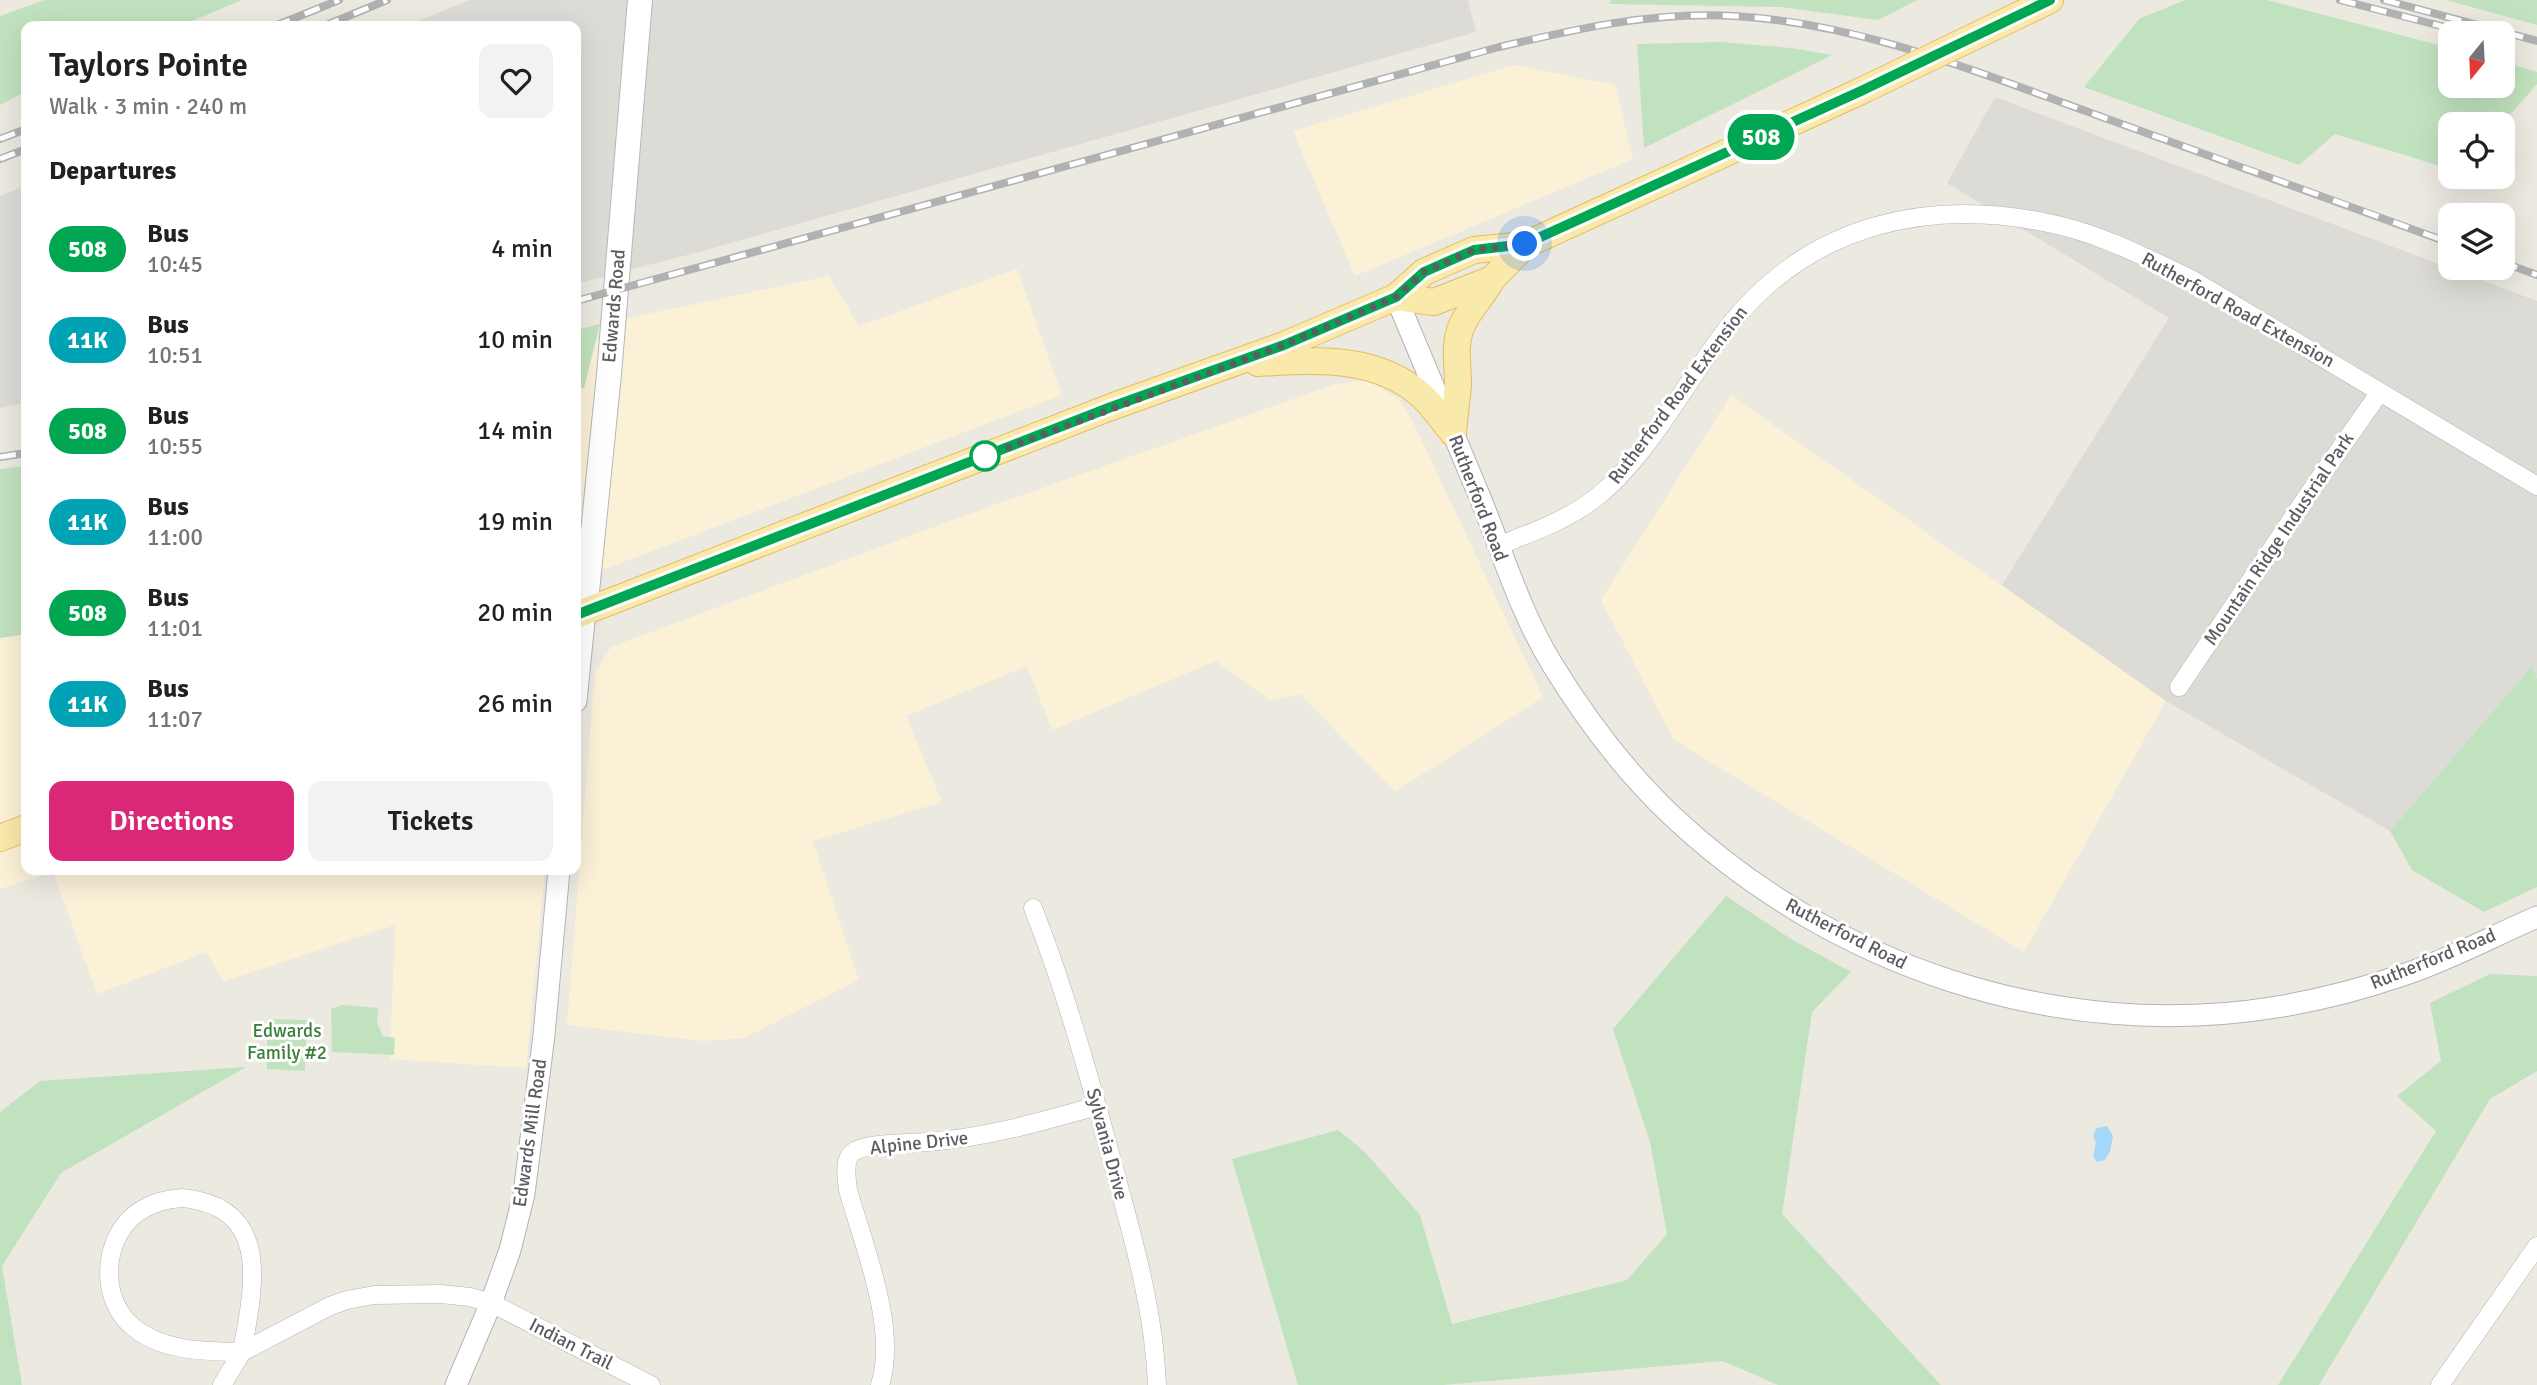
<!DOCTYPE html>
<meta charset="utf-8">
<style>
body{margin:0;font-family:Signika,sans-serif;background:#f2f2f2;color:#202124;height:100vh;display:flex;flex-direction:column;font-size:26px;white-space:nowrap}
*{box-sizing:border-box;margin:0}
p{font-size:23px;color:#757577}
.icon{flex:none;width:38px;height:38px;fill:none;stroke:currentColor;stroke-width:2;stroke-linecap:round;stroke-linejoin:round}
.map{position:relative;flex:1;overflow:hidden}
.side{position:absolute;left:21px;top:21px;width:560px;height:854px;display:flex;flex-direction:column;background:#fff;border-radius:14px;box-shadow:0 7px 28px #0002}
.side>*{flex:none}
.badge{padding:0 14px;border-radius:23px;font-size:24px;line-height:46px}
.needle{width:46px;rotate:198deg}
.controls{position:absolute;left:2438px;top:21px;display:grid;gap:14px}
.controls a{display:grid;place-items:center;width:77px;height:77px;border-radius:14px;background:#fff;box-shadow:0 7px 28px #0002;font-size:35px}
.you{position:absolute;width:35px;height:35px;margin:-18px;border:5px solid #fff;border-radius:50%;background:#1a73e8;box-shadow:0 0 0 10px #1a73e833}
.map>.badge{position:absolute;translate:-50% -50%;box-shadow:0 0 0 4px #fff}
h2{padding:0 28px;font-size:26px;line-height:63px}
.round{display:grid;place-items:center;flex:none;width:74px;height:74px;border-radius:14px;background:#f2f2f2}
.overview{display:flex;align-items:center;justify-content:space-between;height:119px;padding:0 28px}
h1{font-size:33px;font-weight:600;line-height:52px}
.primary-button{display:flex;gap:14px;margin-top:auto;padding:14px 28px}
.primary-button a{flex:1;height:80px;border-radius:14px;background:#db2777;color:#fff;font-size:28px;font-weight:600;line-height:80px;text-align:center}
.primary-button a+a{background:#f2f2f2;color:#202124}
ul{padding:0;list-style:none}
li{display:flex;align-items:center;gap:21px;height:91px;padding:0 28px}
li div{flex:1}
li b{display:block;font-size:26px}
li em{font-style:normal}
li .badge{min-width:77px;font-weight:700;text-align:center}
.map>svg:first-child{display:block}
.commercial{fill:#fbf1d7}
.industrial{fill:#dddbd6}
.green{fill:#c1e2bf}
.water{fill:#a5d7f8}
.lines{fill:none;stroke-linecap:round;stroke-linejoin:round}
.minor-casing{stroke:#b2b4b8;stroke-width:19}
.tertiary-casing{stroke:#b2b4b8;stroke-width:23}
.secondary-casing{stroke:#b3b6bb;stroke-width:26}
.primary-casing{stroke:#e6bc60;stroke-width:28}
.minor{stroke:#fff;stroke-width:18}
.tertiary{stroke:#fff;stroke-width:21}
.secondary{stroke:#fff;stroke-width:24}
.primary{stroke:#f9e9aa;stroke-width:26}
.rail-casing{stroke:#b0b1b1;stroke-width:8}
.rail{stroke:#fff;stroke-width:5;stroke-dasharray:16;stroke-linecap:butt}
.primary-bridge-casing{stroke:#e6bc60;stroke-width:28;stroke-linecap:butt}
.primary-bridge{stroke:#f9e9aa;stroke-width:26}
.line-casing{stroke:#fff;stroke-width:16}
.line{stroke:#00a651;stroke-width:10}
.walk{stroke:#5a5d61;stroke-width:7;stroke-dasharray:0 12.6}
.stop-dot{fill:#fff;stroke:#00a651;stroke-width:3.5}
.labels{text-anchor:middle;dominant-baseline:central;stroke-width:6;stroke-linejoin:round;paint-order:stroke}
.street-label{font-size:19px;fill:#5a5d61;stroke:#fff}
.park-label{font-size:19px;fill:#3a803b;stroke:#fff}
</style>
<div class="map">
<svg width="2537" height="1385" viewBox="0 0 2537 1385">
<rect width="100%" height="100%" fill="#ece9e1"/>
<!-- commercial -->
<path class="commercial" d="M1514,65L1615,85L1633,159L1355,276L1293,131Z
M1017,269L1062,395L576,580V388H584L600,324L829,276L859,326Z
M1368,380L1399,399L1412,420L1543,697L1395,792L1300,694L1271,701L1216,661L1052,730L1027,666L906,716L942,802L813,841L859,980L744,1038L703,1041L567,1025L595,672L611,647L966,515L1336,384Z
M1731,395L2166,701L2024,952L1674,740L1601,600Z
M26,634V870H545L526,1068L390,1059L395,925L223,982L207,952L97,994L53,872L0,889V638Z"/>
<!-- industrial -->
<path class="industrial" d="M469,0H1468L1476,32L695,253L576,284V26H407Z
M1995,97L2537,301V679L2532,666L2390,831L2166,701L2002,585L2169,318L1947,183Z
M26,185V403L0,408V196Z"/>
<!-- green -->
<path class="green" d="M44,0H242L180,26H26V91L0,105V16Z
M1611,0H1917L1878,20L1780,7L1609,4Z
M2185,0H2267L2450,48V86H2502L2503,62L2537,72V84L2502,124H2450V169L2335,134L2299,165L2084,87L2139,19Z
M2446,0H2537V25Z
M1721,42L1791,48L1832,55L1644,148L1637,44Z
M600,324L584,388H576V330Z
M26,466V634L0,638V469Z
M2532,666L2537,679V887L2484,912L2412,870L2390,831Z
M1726,896L1791,939L1851,972L1812,1012L1782,1214L1941,1385H1778L1723,1361L1443,1385H1298L1232,1159L1338,1130L1364,1151L1420,1215L1452,1324L1627,1280L1667,1234L1650,1142L1613,1029Z
M2490,974L2537,976V1071L2490,1099L2319,1385H2278L2436,1131L2397,1096L2441,1061L2430,1003Z
M341,1005L378,1008L377,1023L383,1036L395,1038L394,1055L332,1052L331,1009Z
M267,1019L307,1020L305,1071L267,1069Z
M246,1067L61,1173L2,1266L22,1385H0V1112L40,1081Z"/>
<!-- water -->
<path class="water" d="M2107,1126L2113,1136L2110,1151L2105,1160L2097,1162L2093,1156L2096,1143C2093,1137 2093,1134 2097,1128Z"/>
<g class="lines">
<defs>
<path id="minor" d="M1498,546C1530,533 1565,521 1593,500C1649,458 1688,376 1733,321C1813,224 1928,198 2048,223C2099,233 2145,257 2191,279L2537,486
M2179,687L2316,483L2380,392
M1033,908C1065,989 1088,1073 1111,1157C1131,1232 1154,1306 1157,1385
M182,1198C274,1207 253,1289 242,1352C205,1351 163,1352 133,1327C99,1299 102,1239 137,1213C151,1203 165,1199 182,1198Z
M222,1385L242,1352L330,1306L347,1300L374,1295L441,1294L470,1297L491,1303L651,1385
M880,1385C898,1328 864,1247 848,1190C847,1180 843,1161 852,1153C866,1142 909,1144 927,1142C985,1138 1040,1122 1097,1106
M2440,1385L2537,1246"/>
<path id="tertiary" d="M1396,297C1423,363 1452,429 1479,495C1503,553 1519,610 1552,664C1585,718 1624,770 1670,814C1830,966 2058,1043 2277,1007C2320,1000 2362,989 2403,975C2449,960 2493,936 2537,917
M576,701L585,611
M456,1385L491,1303L510,1250L524,1194L544,1035L559,870"/>
<path id="secondary" d="M585,611L609,374L640,0"/>
<path id="primary" d="M1996,26L2050,0
M1396,297L1434,302L1492,279L1525,245
M1258,363C1316,360 1376,355 1422,396C1433,406 1443,421 1453,433
M1453,433C1454,417 1457,400 1458,384C1458,365 1454,349 1460,330C1467,310 1483,297 1492,279
M576,615L1111,407L1284,345L1396,297L1424,272L1474,250L1525,245L1861,91
M0,838L26,828"/>
</defs>
<!-- minor casing -->
<use href="#minor" class="minor-casing"/>
<!-- tertiary casing -->
<use href="#tertiary" class="tertiary-casing"/>
<!-- secondary casing -->
<use href="#secondary" class="secondary-casing"/>
<!-- primary casing -->
<use href="#primary" class="primary-casing"/>
<!-- minor -->
<use href="#minor" class="minor"/>
<!-- tertiary -->
<use href="#tertiary" class="tertiary"/>
<!-- secondary -->
<use href="#secondary" class="secondary"/>
<!-- primary -->
<use href="#primary" class="primary"/>
<defs>
<path id="rail" d="M2340,0L2468,33
M2384,0L2537,41
M275,26L339,0
M324,26L387,0
M0,139L26,129
M0,159L26,149
M2502,262L2537,275
M576,301L1499,47C1576,29 1654,11 1734,16C1859,23 1975,71 2091,113C2211,156 2331,199 2450,243
M0,457L26,453"/>
</defs>
<!-- rail casing -->
<use href="#rail" class="rail-casing"/>
<!-- rail -->
<use href="#rail" class="rail"/>
<defs>
<path id="primary-bridge" d="M1861,91L1996,26"/>
</defs>
<!-- primary-bridge casing -->
<use href="#primary-bridge" class="primary-bridge-casing"/>
<!-- primary-bridge -->
<use href="#primary-bridge" class="primary-bridge"/>
</g>
<g class="lines">
<defs>
<path id="line" d="M576,615L1111,407L1284,345L1396,297L1424,272L1474,250L1525,244L1861,91L2050,0"/>
</defs>
<!-- line casing -->
<use href="#line" class="line-casing"/>
<!-- line -->
<use href="#line" class="line"/>
<!-- walk -->
<path class="walk" d="M985,456L1284,345L1396,297L1424,272L1474,250L1525,244"/>
</g>
<!-- markers -->
<circle class="stop-dot" cx="985" cy="456" r="14"/>
<g class="labels">
<!-- street labels -->
<g class="street-label">
<text transform="translate(614 306) rotate(-85)">Edwards Road</text>
<text transform="translate(2238 310) rotate(29)">Rutherford Road Extension</text>
<text transform="translate(1678 395) rotate(-53)">Rutherford Road Extension</text>
<text transform="translate(1478 498) rotate(69)">Rutherford Road</text>
<text transform="translate(2279 539) rotate(-56)">Mountain Ridge Industrial Park</text>
<text transform="translate(1846 934) rotate(27)">Rutherford Road</text>
<text transform="translate(2433 959) rotate(-22)">Rutherford Road</text>
<text transform="translate(530 1133) rotate(-82)">Edwards Mill Road</text>
<text transform="translate(919 1143) rotate(-6)">Alpine Drive</text>
<text transform="translate(1107 1144) rotate(75)">Sylvania Drive</text>
<text transform="translate(571 1344) rotate(27)">Indian Trail</text>
</g>
<!-- park labels -->
<g class="park-label">
<text x="287" y="1031">Edwards<tspan x="287" dy="22">Family #2</tspan></text>
</g>
</g>
</svg>
<div class="controls">
<a><svg class="needle" viewBox="-14 -14 28 28"><path d="M0-13l5 13h-10z" fill="#e53935"/><path d="M0 13l5-13h-10z" fill="#757577"/></svg></a>
<a><svg class="icon" aria-label="locate" viewBox="0 0 24 24"><circle cx="12" cy="12" r="6"/><path d="M12 2v4M12 18v4M2 12h4M18 12h4"/></svg></a>
<a><svg class="icon" aria-label="layers" viewBox="0 0 24 24"><path d="M12 4l9 5-9 5-9-5zM3 14l9 5 9-5"/></svg></a>
</div>
<div class="you" style="left:1525px;top:244px"></div>
<b class="badge" style="left:1761px;top:137px;background:#00a651;color:#fff">508</b>
<section class="side">
<div class="overview"><div><h1>Taylors Pointe</h1><p>Walk · 3 min · 240 m</p></div><a class="round"><svg class="icon" aria-label="heart" viewBox="0 0 24 24"><path d="M12 20l-8-8c-3-5 5-10 8-4 3-6 11-1 8 4z"/></svg></a></div>
<h2>Departures</h2>
<ul>
<li><span class="badge" style="background:#00a651;color:#fff">508</span><div><b>Bus</b><p>10:45</p></div><em>4 min</em></li>
<li><span class="badge" style="background:#00a3b4;color:#fff">11K</span><div><b>Bus</b><p>10:51</p></div><em>10 min</em></li>
<li><span class="badge" style="background:#00a651;color:#fff">508</span><div><b>Bus</b><p>10:55</p></div><em>14 min</em></li>
<li><span class="badge" style="background:#00a3b4;color:#fff">11K</span><div><b>Bus</b><p>11:00</p></div><em>19 min</em></li>
<li><span class="badge" style="background:#00a651;color:#fff">508</span><div><b>Bus</b><p>11:01</p></div><em>20 min</em></li>
<li><span class="badge" style="background:#00a3b4;color:#fff">11K</span><div><b>Bus</b><p>11:07</p></div><em>26 min</em></li>
</ul>
<div class="primary-button"><a>Directions</a><a>Tickets</a></div>
</section>
</div>
